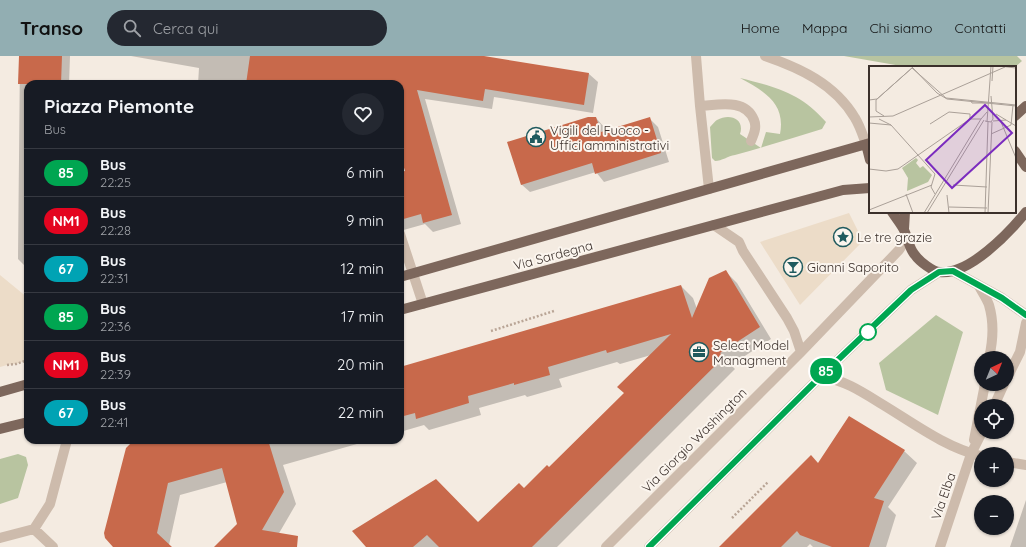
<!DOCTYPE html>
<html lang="it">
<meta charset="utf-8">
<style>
body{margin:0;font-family:Quicksand,sans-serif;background:#242831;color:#f1f3f6;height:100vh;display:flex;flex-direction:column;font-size:15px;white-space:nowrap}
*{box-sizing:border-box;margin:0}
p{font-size:13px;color:#9ea1a6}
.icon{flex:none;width:22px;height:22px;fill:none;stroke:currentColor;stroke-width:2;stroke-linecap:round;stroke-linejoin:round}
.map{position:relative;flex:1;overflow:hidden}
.drawer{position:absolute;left:24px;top:24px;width:380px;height:364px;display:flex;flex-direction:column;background:#171b24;border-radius:12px;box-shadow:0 1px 3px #0004}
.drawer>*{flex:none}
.badge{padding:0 8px;border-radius:13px;font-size:14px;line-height:26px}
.needle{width:26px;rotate:43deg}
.tools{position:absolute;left:974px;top:295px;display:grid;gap:8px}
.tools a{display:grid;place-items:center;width:40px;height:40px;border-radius:50%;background:#171b24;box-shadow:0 1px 3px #0004;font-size:20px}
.map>.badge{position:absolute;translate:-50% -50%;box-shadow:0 0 0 2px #fff}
.round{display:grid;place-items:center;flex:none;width:42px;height:42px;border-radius:21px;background:#242831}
.head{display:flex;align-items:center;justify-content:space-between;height:68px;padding:0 20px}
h1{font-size:19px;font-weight:700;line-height:30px}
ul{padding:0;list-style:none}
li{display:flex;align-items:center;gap:12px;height:48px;padding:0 20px;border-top:1px solid #363941}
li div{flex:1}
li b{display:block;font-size:15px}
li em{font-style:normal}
li .badge{min-width:44px;font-weight:700;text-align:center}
header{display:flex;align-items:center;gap:24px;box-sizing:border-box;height:56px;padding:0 20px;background:#92aeb2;color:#111}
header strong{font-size:19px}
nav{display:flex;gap:22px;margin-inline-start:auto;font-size:14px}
.search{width:280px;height:36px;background:#242831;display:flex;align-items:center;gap:10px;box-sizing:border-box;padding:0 14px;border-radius:22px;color:#9ea1a6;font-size:15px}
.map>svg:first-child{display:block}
.green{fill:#b8c4a0}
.plaza{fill:#ecdcc8}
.shadow{fill:#0003}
.building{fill:#c8694b}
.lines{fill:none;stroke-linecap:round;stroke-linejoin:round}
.path{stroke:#b9a596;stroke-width:2.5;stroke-dasharray:2 2;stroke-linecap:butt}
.minor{stroke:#cdbbac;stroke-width:10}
.major{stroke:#7d675c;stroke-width:10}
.line-casing{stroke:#fff;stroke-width:9}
.line{stroke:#00a651;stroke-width:6}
.stop-dot{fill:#fff;stroke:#00a651;stroke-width:2}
.labels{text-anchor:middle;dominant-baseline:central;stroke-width:4;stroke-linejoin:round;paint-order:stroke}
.poi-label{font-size:13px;fill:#3b302b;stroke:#fbf5ee;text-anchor:start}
.street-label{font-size:13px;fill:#3b302b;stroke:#fbf5ee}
.inset-road{fill:none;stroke:#aaa098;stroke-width:1}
.view{fill:#7b2cbf;fill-opacity:0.15;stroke:#7b2cbf;stroke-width:2}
.inset-edge{fill:none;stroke:#3b302b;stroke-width:2}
</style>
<header>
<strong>Transo</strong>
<div class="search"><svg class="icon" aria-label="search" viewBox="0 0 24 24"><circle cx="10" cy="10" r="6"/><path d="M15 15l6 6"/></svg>Cerca qui</div>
<nav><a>Home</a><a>Mappa</a><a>Chi siamo</a><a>Contatti</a></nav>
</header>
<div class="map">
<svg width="1026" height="491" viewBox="0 0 1026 491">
<rect width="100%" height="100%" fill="#f4ebe1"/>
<!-- green -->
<path class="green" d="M844,0H1017L1022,5L1015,11H907Z
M740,22C776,31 801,37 826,66L822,73C793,82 764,91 735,99C728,100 722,105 715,105L712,102L710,71C712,69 715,65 717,64C730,57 745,63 740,78L761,92L766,76L780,78C786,47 764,35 740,22Z
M936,259L963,276L938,359L886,334L879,307Z
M18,398L26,401L28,409L18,442L0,448V403Z"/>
<!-- plaza -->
<path class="plaza" d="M849,157L863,185L800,249L760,186Z
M0,219L28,242V304L16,308L7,309L0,311Z"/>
<!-- shadow -->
<path class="shadow" d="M20,0H70L69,28H28V213L18,203Z
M131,0H478L589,18L598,26L593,57L494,41L492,53L425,43L461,168L433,176L425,168L400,175V117L406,116L400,95V28H198L199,12Z
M596,62L604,71L606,76L649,62L658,71L669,106L604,126L596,116L530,136L521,128Z
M725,215L737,227L771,283L731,309L735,313L557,491H368L478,467L524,434L549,412L625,337L651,299L620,308L617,306L559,323L562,331L527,341L525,339L479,352L481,359L429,374L424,369L400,376V312L681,230L693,242L697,253Z
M146,384H371L283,409L296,448L278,479L287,491H215L238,468L227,426L180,439L169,489L171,491H115Z
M904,395L917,407L888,451L896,459L886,491H813L810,488L807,491H720L819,408Z
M1026,444V491H1010Z"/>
<!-- building -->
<path class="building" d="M19,0H62L61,28H18Z
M250,0H484L589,17L584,49L485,33L483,45L417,34L452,159L423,167L421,158L400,164V116L405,115L400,98V28H246Z
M588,61H596L601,76L650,61L661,97L595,118L592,107L521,129L507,86Z
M726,214L760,271L720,297L724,301L532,491H439L427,479L413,491H366L352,475L436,423L478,466L519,427L524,432L547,409L549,411L624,337L617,331L671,278L607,297L606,294L548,311L550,319L514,329V327L468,340L469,347L416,363L415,357L400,361V311L681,229L692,262L709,222Z
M849,360L905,394L874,442L884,445L869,491H832L800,479L797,475L781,491H719L811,399L818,407Z
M142,384H268L284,436L262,474L298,480L297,491H214L237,468L222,412L168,427L157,477L172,491H113L105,482L104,477L126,392L131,387Z"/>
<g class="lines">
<!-- path -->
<path class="path" d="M491,275L554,255
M7,309L16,308L28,304
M732,462L768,426"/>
<!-- minor -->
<path class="minor" d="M696,0L700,50L709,133
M765,0C800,12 835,28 855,62C860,70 863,80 866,88
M700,50C718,49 745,42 754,64C757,71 754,78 751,85
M714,169L739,186L743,195L787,262L794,275L801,296
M400,178L423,248
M953,215L1002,242L1026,259
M979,230C982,236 987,243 989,249C994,266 993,285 989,302
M821,320C845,325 859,334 880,347C912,366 944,391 981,400
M1007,322L1020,296L1026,267
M994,350L1004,328
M974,384L985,328
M1007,406L1026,409
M34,473L53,491
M0,482L34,473L50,448L67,384
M606,491L801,296L899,194L907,182
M649,491L821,320L911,234L939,216
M940,491L971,398L982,376"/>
<!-- major -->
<path class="major" d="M1015,60L1026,50
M866,88L870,104
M1015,95L1026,111
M892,156C896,162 901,168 904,174C908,182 909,193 915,199C919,205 933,216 940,216C969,219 1009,177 1026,156
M904,173L905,156
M400,221L870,87
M400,254L843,134L870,132
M0,336L28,328
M0,373L28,366"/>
</g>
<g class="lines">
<defs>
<path id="line" d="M649,491L821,320L911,234L939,216L953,215L1002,242L1026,259"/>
</defs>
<!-- line casing -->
<use href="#line" class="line-casing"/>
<!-- line -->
<use href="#line" class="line"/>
</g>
<!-- icons -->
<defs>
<symbol id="civic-ring" viewBox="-11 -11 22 22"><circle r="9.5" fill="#fbf5ee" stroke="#1f5a5e" stroke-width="1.5"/><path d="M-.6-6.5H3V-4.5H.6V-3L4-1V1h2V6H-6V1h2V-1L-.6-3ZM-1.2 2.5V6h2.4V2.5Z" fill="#1f5a5e"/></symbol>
<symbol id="sight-ring" viewBox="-11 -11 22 22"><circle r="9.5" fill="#fbf5ee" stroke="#1f5a5e" stroke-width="1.5"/><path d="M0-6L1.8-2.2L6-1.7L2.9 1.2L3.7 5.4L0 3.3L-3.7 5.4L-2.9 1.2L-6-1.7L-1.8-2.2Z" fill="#1f5a5e"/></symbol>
<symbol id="bar-ring" viewBox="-11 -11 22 22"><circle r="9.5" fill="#fbf5ee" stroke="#1f5a5e" stroke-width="1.5"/><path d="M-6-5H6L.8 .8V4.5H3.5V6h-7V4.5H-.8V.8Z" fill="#1f5a5e"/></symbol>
<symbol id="office-ring" viewBox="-11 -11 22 22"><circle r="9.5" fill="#fbf5ee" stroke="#1f5a5e" stroke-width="1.5"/><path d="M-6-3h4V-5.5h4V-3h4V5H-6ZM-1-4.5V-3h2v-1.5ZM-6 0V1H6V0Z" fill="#1f5a5e"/></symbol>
</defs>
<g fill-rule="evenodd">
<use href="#civic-ring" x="525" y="70" width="22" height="22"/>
<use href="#sight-ring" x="832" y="170" width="22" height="22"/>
<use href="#bar-ring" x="782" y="200" width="22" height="22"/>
<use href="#office-ring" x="688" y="285" width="22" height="22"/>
</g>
<!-- markers -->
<circle class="stop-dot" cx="868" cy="276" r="8"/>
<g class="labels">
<!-- poi labels -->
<g class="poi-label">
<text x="550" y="74">Vigili del Fuoco -<tspan x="550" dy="15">Uffici amministrativi</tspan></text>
<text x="857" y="181">Le tre grazie</text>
<text x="807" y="211">Gianni Saporito</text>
<text x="713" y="289">Select Model<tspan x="713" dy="15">Managment</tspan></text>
</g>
<!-- street labels -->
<g class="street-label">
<text transform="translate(553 199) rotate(-15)">Via Sardegna</text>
<text transform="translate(694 384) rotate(-45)">Via Giorgio Washington</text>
<text transform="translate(943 440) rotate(-71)">Via Elba</text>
</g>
</g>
<!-- overview -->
<g transform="translate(869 10)">
<rect width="147" height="147" fill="#f4ebe1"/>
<path d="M47,92L49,94L47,97L51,102L54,100L63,109L59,116L38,125L39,112L33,102Z" fill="#b8c4a0"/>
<path class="inset-road" d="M42,0L68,27L78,33L147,40M130,0L147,2M123,15L124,0M0,34L8,33L43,2L77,32L147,39M7,34L44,1M7,34V45L15,50M102,35L103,37H119M124,47L132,56L147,92M127,48L147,60M0,51L24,50L136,1M10,53L22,59L66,108L62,121L66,128M116,55L122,56L124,53L122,30M124,55L137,54M118,56L122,0M0,57L22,59M61,58L80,46L101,48V53M122,68L142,59L144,39M0,103L17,105L29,103L101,53H112M84,119L118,121M37,128L44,147M78,129L80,147M80,141L118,142M0,144L63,119M55,147L112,53L118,46M58,147L115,54M116,147L119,56M119,147L123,56"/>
<path class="view" d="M116,39L143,67L83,122L57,94Z"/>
<rect width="147" height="147" class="inset-edge"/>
</g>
</svg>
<div class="tools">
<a><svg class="needle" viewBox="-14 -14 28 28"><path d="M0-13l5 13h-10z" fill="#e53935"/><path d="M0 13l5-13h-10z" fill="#9ea1a6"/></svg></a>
<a><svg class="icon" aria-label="locate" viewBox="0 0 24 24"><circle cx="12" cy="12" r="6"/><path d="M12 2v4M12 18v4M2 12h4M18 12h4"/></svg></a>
<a>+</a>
<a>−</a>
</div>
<b class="badge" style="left:826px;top:315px;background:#00a651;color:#fff">85</b>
<section class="drawer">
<div class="head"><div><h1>Piazza Piemonte</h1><p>Bus</p></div><a class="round"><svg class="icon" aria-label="heart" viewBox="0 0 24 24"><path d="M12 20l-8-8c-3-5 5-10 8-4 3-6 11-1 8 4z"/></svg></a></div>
<ul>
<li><span class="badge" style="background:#00a651;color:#fff">85</span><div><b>Bus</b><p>22:25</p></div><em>6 min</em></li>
<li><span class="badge" style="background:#e40520;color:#fff">NM1</span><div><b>Bus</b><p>22:28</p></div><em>9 min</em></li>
<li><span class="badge" style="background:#00a3b4;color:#fff">67</span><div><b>Bus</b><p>22:31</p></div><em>12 min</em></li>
<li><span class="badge" style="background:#00a651;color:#fff">85</span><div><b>Bus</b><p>22:36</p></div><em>17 min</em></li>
<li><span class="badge" style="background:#e40520;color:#fff">NM1</span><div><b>Bus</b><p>22:39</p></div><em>20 min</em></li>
<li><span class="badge" style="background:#00a3b4;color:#fff">67</span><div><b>Bus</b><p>22:41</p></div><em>22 min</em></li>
</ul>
</section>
</div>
